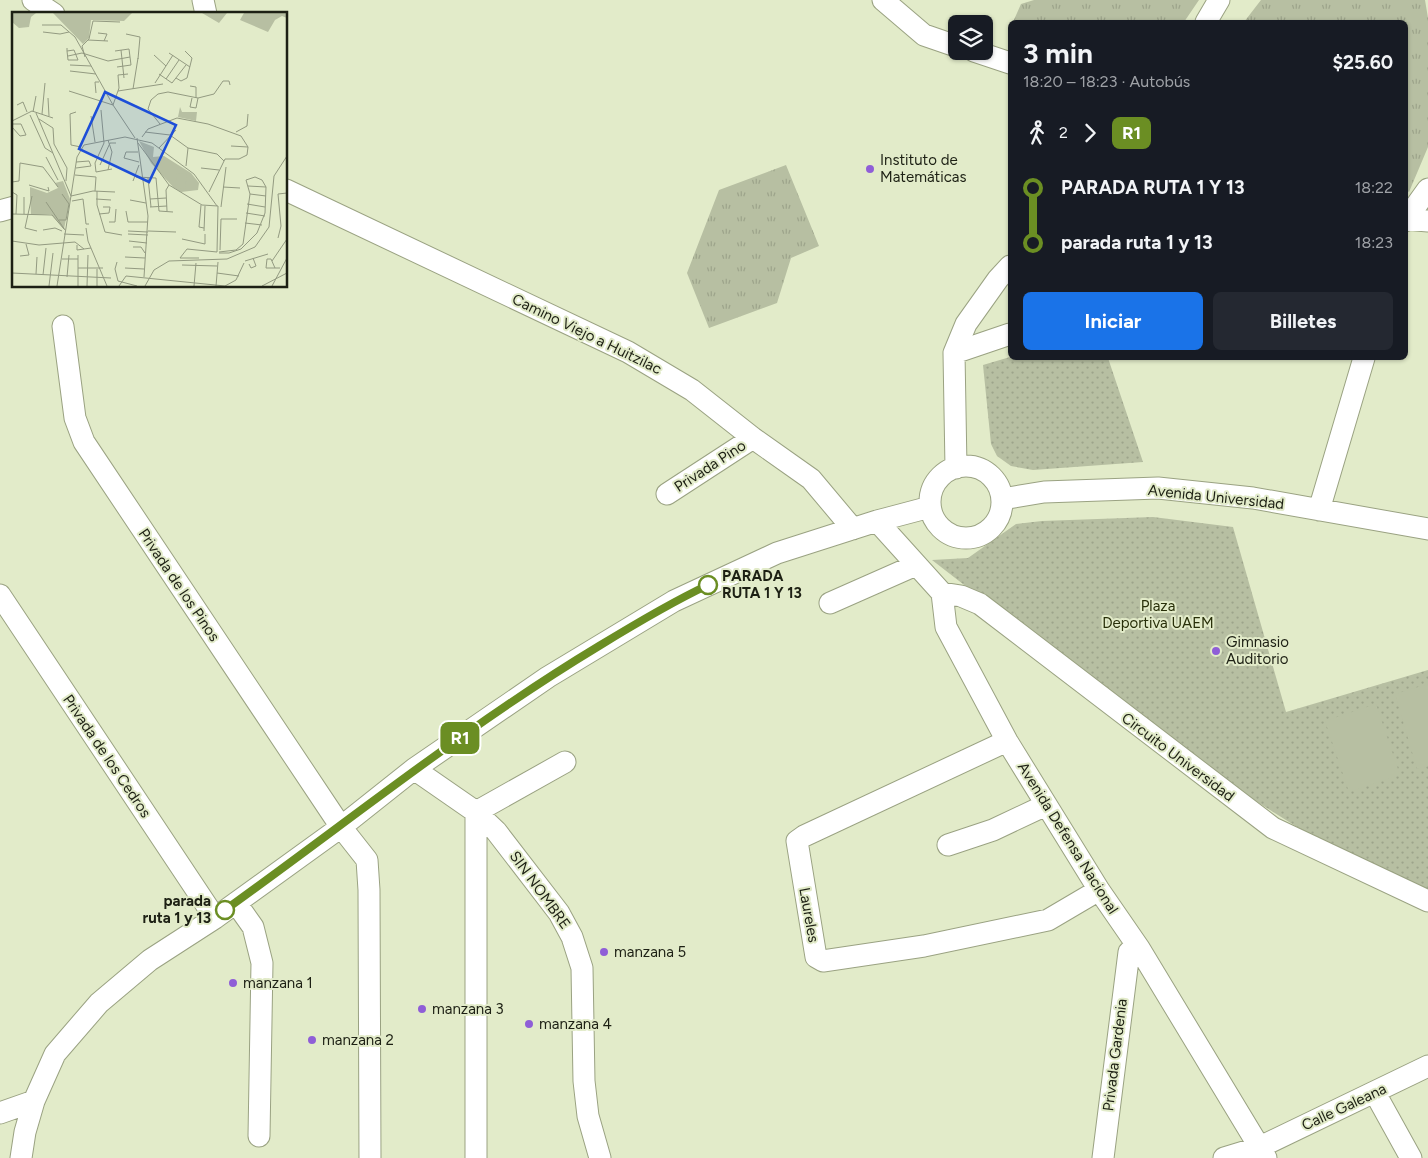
<!DOCTYPE html>
<html lang="es">
<meta charset="utf-8">
<style>
body{margin:0;font-family:Figtree,sans-serif;background:#242831;color:#f1f3f6;height:100vh;display:flex;flex-direction:column;font-size:19px;white-space:nowrap}
*{box-sizing:border-box;margin:0}
p{font-size:16px;color:#9ea1a6}
.icon{flex:none;width:28px;height:28px;fill:none;stroke:currentColor;stroke-width:2;stroke-linecap:round;stroke-linejoin:round}
.map{position:relative;flex:1;overflow:hidden}
.panel{position:absolute;left:1008px;top:20px;width:400px;height:340px;display:flex;flex-direction:column;background:#171b24;border-radius:8px;box-shadow:0 1px 4px #0004}
.panel>*{flex:none}
.badge{padding:0 10px;border-radius:8px;font-size:18px;line-height:32px}
.buttons{position:absolute;left:948px;top:15px;display:grid;gap:10px}
.buttons a{display:grid;place-items:center;width:45px;height:45px;border-radius:8px;background:#171b24;box-shadow:0 1px 4px #0004;font-size:25px}
.map>.badge{position:absolute;translate:-50% -50%;box-shadow:0 0 0 2px #fff}
.legs{display:flex;align-items:center;gap:8px;height:55px;padding:0 15px;font-size:16px}
.legs p{margin-inline-start:auto}
.summary{display:flex;align-items:center;justify-content:space-between;height:85px;padding:0 15px}
h1{font-size:28px;font-weight:700;line-height:38px}
.primary-button{display:flex;gap:10px;margin-top:auto;padding:10px 15px}
.primary-button a{flex:1;height:58px;border-radius:8px;background:#1a73e8;color:#fff;font-size:20px;font-weight:700;line-height:58px;text-align:center}
.primary-button a+a{background:#242831;color:#f1f3f6}
ul{padding:0 15px;list-style:none}
li{display:flex;align-items:center;gap:18px;height:55px;font-size:19px}
li i{display:grid;place-items:center;width:8px;height:100%;margin:0 6px;background:currentColor}
li i::after{content:'';width:12px;height:12px;margin:-6px;border:4px solid;border-radius:50%;background:#171b24}
li p{margin-inline-start:auto}
li:first-child i{background:linear-gradient(#0000 50%,currentColor 0)}
li:last-child i{background:linear-gradient(currentColor 50%,#0000 0)}
.map>svg:first-child{display:block}
.grass{fill:url(#grass-tufts)}
.park{fill:url(#park-dots)}
.pitch{fill:#b7bfa2}
.lines{fill:none;stroke-linecap:round;stroke-linejoin:round}
.minor-casing{stroke:#9aa282;stroke-width:23}
.minor{stroke:#fff;stroke-width:21}
.line-1-casing{stroke:#fff;stroke-width:11}
.line-1{stroke:#6b8e23;stroke-width:8}
.poi-dot{fill:#8f5ed7;stroke:#e2ebc9;stroke-width:2}
.stop-1-dot{fill:#fff;stroke:#6b8e23;stroke-width:2.5}
.labels{text-anchor:middle;dominant-baseline:central;stroke-width:4;stroke-linejoin:round;paint-order:stroke}
.poi-label{font-size:15px;fill:#1d2014;stroke:#e2ebc9;text-anchor:start}
.street-label{font-size:15px;fill:#1d2014;stroke:#e2ebc9}
.stop-label{font-size:15px;font-weight:bold;fill:#1d2014;stroke:#e2ebc9;text-anchor:start}
.park-label{font-size:15px;fill:#282f09;stroke:#e2ebc9}
.inset-road{fill:none;stroke:#939a81;stroke-width:1}
.view{fill:#1d4ed8;fill-opacity:0.15;stroke:#1d4ed8;stroke-width:2.5}
.inset-edge{fill:none;stroke:#1d2014;stroke-width:2.5}
</style>
<div class="map">
<svg width="1428" height="1158" viewBox="0 0 1428 1158">
<defs>
<pattern id="grass-tufts" width="24" height="20" patternUnits="userSpaceOnUse" patternTransform="scale(1.25)"><rect width="24" height="20" fill="#b7bfa2"/><path d="M3 7l-1-3M5 7V3M7 7l1-3M15 17l-1-3M17 17v-4M19 17l1-3" fill="none" stroke="#9da48b"/></pattern>
<pattern id="park-dots" width="8" height="8" patternUnits="userSpaceOnUse" patternTransform="scale(1.25)"><rect width="8" height="8" fill="#b7bfa2"/><path d="M2 2h.1M6 6h.1" fill="none" stroke="#9da48b" stroke-width="1.8" stroke-linecap="round"/></pattern>
</defs>
<rect width="100%" height="100%" fill="#e2ebc9"/>
<!-- grass -->
<path class="grass" d="M1034,0H1199L1184,22H1013L1021,4Z
M1261,0H1425L1428,18V147L1409,192L1405,189V22H1244Z
M786,165L819,246L791,258L777,303L709,328L687,273L719,190Z"/>
<!-- park -->
<path class="park" d="M1010,357L1108,358L1143,462L1033,470L1011,466L997,456L991,444L983,365Z
M1153,517L1233,527L1286,712L1428,670V894L1297,827L1190,760L932,560L968,558L1016,524L1042,521Z"/>
<!-- pitch -->
<path class="pitch" d="M1428,684V766L1417,769L1395,694Z
M1376,704L1400,775L1349,792L1325,721Z"/>
<g class="lines">
<defs>
<path id="minor" d="M33,0L54,14
M203,0L206,14
M883,0L924,35L956,46
M1206,22L1219,0
M974,51L1010,63
M286,190L628,352L692,390L753,438L811,479L853,529
M0,211L14,207
M1405,219L1428,221
M1405,221L1428,189
M63,326L75,418L84,442L341,827L367,860L369,890L370,1158
M954,353L1010,334
M930 502a36 36 0 1 1 72 0a36 36 0 1 1-72 0Z
M956,468L954,353L966,324L998,279L1010,266
M667,494L753,438
M1002,499L1044,492L1158,488L1253,498L1428,529
M1319,510L1364,358
M877,521L942,593L946,627L1007,741L1099,890L1139,948L1266,1158
M942,593L961,596L980,604L1273,828L1428,901
M0,595L215,918
M830,603L916,565
M1007,741L804,836L797,841L816,957L823,961L924,946L1048,920L1099,890
M414,769L476,812L496,831L559,913L572,937L582,968L584,1081L588,1116L600,1158
M948,845L993,830L1046,805
M236,903L253,927L262,963L259,1136
M1375,1093L1411,1158
M0,1113L34,1101
M21,1158L25,1132L34,1101L55,1054L99,1003L150,960L215,918L341,827L414,769L548,677L674,601L777,553L877,521L930,507
M476,1158V812L565,762
M1103,1158L1129,952
M1224,1158L1260,1147L1428,1066"/>
</defs>
<!-- minor casing -->
<use href="#minor" class="minor-casing"/>
<!-- minor -->
<use href="#minor" class="minor"/>
</g>
<g class="lines">
<defs>
<path id="line-1" d="M225,910C349,821 468,725 599,646C635,624 670,603 708,585"/>
</defs>
<!-- line-1 casing -->
<use href="#line-1" class="line-1-casing"/>
<!-- line-1 -->
<use href="#line-1" class="line-1"/>
</g>
<!-- markers -->
<g class="poi-dot">
<circle cx="870" cy="169" r="5"/>
<circle cx="1216" cy="651" r="5"/>
<circle cx="604" cy="952" r="5"/>
<circle cx="233" cy="983" r="5"/>
<circle cx="422" cy="1009" r="5"/>
<circle cx="529" cy="1024" r="5"/>
<circle cx="312" cy="1040" r="5"/>
</g>
<g class="stop-1-dot">
<circle cx="708" cy="585" r="9"/>
<circle cx="225" cy="910" r="9"/>
</g>
<g class="labels">
<!-- poi labels -->
<g class="poi-label">
<text x="880" y="160">Instituto de<tspan x="880" dy="17">Matemáticas</tspan></text>
<text x="1226" y="642">Gimnasio<tspan x="1226" dy="17">Auditorio</tspan></text>
<text x="614" y="952">manzana 5</text>
<text x="243" y="983">manzana 1</text>
<text x="432" y="1009">manzana 3</text>
<text x="539" y="1024">manzana 4</text>
<text x="322" y="1040">manzana 2</text>
</g>
<!-- street labels -->
<g class="street-label">
<text transform="translate(587 334) rotate(26)">Camino Viejo a Huitzilac</text>
<text transform="translate(710 466) rotate(-33)">Privada Pino</text>
<text transform="translate(1216 497) rotate(6)">Avenida Universidad</text>
<text transform="translate(179 585) rotate(56)">Privada de los Pinos</text>
<text transform="translate(107 756) rotate(56)">Privada de los Cedros</text>
<text transform="translate(1178 757) rotate(37)">Circuito Universidad</text>
<text transform="translate(1068 838) rotate(58)">Avenida Defensa Nacional</text>
<text transform="translate(540 890) rotate(54)">SIN NOMBRE</text>
<text transform="translate(809 915) rotate(80)">Laureles</text>
<text transform="translate(1115 1055) rotate(-83)">Privada Gardenia</text>
<text transform="translate(1344 1107) rotate(-25)">Calle Galeana</text>
</g>
<!-- stop labels -->
<g class="stop-label">
<text x="722" y="576">PARADA<tspan x="722" dy="17">RUTA 1 Y 13</tspan></text>
<text x="211" y="901" text-anchor="end">parada<tspan x="211" dy="17">ruta 1 y 13</tspan></text>
</g>
<!-- park labels -->
<g class="park-label">
<text x="1158" y="606">Plaza<tspan x="1158" dy="17">Deportiva UAEM</tspan></text>
</g>
</g>
<!-- overview -->
<g transform="translate(12 12)">
<rect width="275" height="275" fill="#e2ebc9"/>
<path d="M168,95L170,100H185L184,109L166,105ZM51,169L58,187L52,217L39,202L19,203L18,184V175L35,181L46,176L43,171Z" fill="#b7bfa2"/>
<path d="M0,1H24L19,5L17,15L7,16L0,10ZM41,1H120L112,9L79,8L77,26L71,32ZM190,1H215L207,11ZM232,1H275V6L270,4L263,8L256,20L228,8Z" fill="#b7bfa2"/>
<path d="M127,129L142,135L141,145L152,144L179,161L187,171L186,178L169,180L161,175L139,151Z" fill="#b7bfa2"/>
<path d="M165,161L175,162L173,177L163,175Z" fill="#b7bfa2"/>
<path class="inset-road" d="M30,13H49L63,25L101,93M31,20L48,22L57,20M86,21L95,22L92,29M114,22L128,25L126,47M76,28L96,29M55,36V39L56,48H66L62,38L55,39M109,38L112,66M103,39L117,37L119,53L105,55M157,41L178,55M142,43L154,54M56,44L70,41L96,49L118,45M73,45L70,34L77,27L81,9L108,10M58,53L79,54M58,59L84,62M147,62L160,71L174,53M164,66L169,69L175,66L180,46L173,39M154,67L167,48M143,71L161,43M178,74L184,75V86M121,77L126,46M57,79L101,93M106,79L151,72M84,81L83,70H87M36,86L37,104M180,86L178,95L184,96L186,86M5,93L11,90L15,100M101,93L107,76L106,63L116,62M101,93L123,126M89,98L92,131L83,151L84,160L100,157M21,100L24,84M64,100L58,102L59,133L69,135M24,101L59,184L81,179L103,180M30,102L33,71M18,103L33,136L41,141M79,104L83,130M27,107L41,116L42,132L55,156L54,169M0,109L20,99L41,106M0,112H9L14,123L8,124L0,115M148,112L136,97L139,88L146,82L156,80L186,86L202,82L211,69H217L218,73M133,120L158,123L176,136L205,142L212,149M224,120L235,114L236,102M130,125L136,117L165,106L196,112L229,124L236,135L235,143L227,147H213L197,180M125,126L136,204L132,265M96,128L100,140L96,158M126,131L157,173L190,193L206,194M219,134L236,135M147,136L164,118M126,140H114L112,146L127,150M34,145L46,168M88,153L98,131H104M174,154L176,136M64,156L79,154L77,149L64,150M189,156L207,158M63,163L84,165L83,179M124,165L144,166L147,199L161,200M136,166L139,195M121,169L127,153M0,170L7,169L8,151L31,155L46,175M17,173L37,179L36,175M236,174L254,175M211,175L228,176M85,179V193L93,220L110,223M0,180L5,183L4,202M238,182L254,184M20,184L13,216L25,219M84,187L99,188M138,187L154,186M118,188L134,191M60,189L71,187L74,212H77M34,190L53,218M235,192L253,195M189,193L187,215L192,216M138,195L155,194M209,195L214,155M114,199L116,210H136M155,199L154,178L157,173M234,201L253,204M0,202L40,203L52,217M12,202V185M87,202L97,201L98,195H91M209,207H225M47,208H54L57,192L50,182M97,210H103L104,197M233,211L250,213M74,216L76,229L95,274M31,218L43,216L50,219M116,219L136,220M136,219L164,220M192,219L193,194M52,222L72,223M116,222L136,223M266,226L269,214L266,182L275,181M170,227L193,232V222M0,229L27,233L63,230L72,237M117,229L135,231M65,233V238L79,236M121,235H129L133,241M208,238L209,207M205,240L206,194M207,241H217L229,237L245,221L253,201L254,175L250,168L243,165L234,168L238,182L231,232L224,238L207,240M8,244L17,243L14,232M113,245L133,246M168,246L175,237L205,240M168,246H187M50,247H66M233,249L256,242M260,249L275,227M105,250L103,257L106,269L125,274M237,252L239,256L244,254L241,246M170,253L205,254M66,256H91M113,256L132,257M263,256L259,247H255L254,256H268M0,261L99,266M205,261L227,264M24,262L25,245M31,263L34,236M55,265L57,243M37,274L41,241M45,274L65,145L72,133L113,125L140,131L182,162L205,194M66,274V243M75,274L76,243M85,274V257M107,274L114,264L213,274M133,274L142,258L157,249L215,247L243,235L257,215L262,164L275,144M182,274L184,251M204,274L206,250M213,274L224,268L232,251M250,274L275,261M260,274L275,246"/>
<path class="view" d="M93,80L164,113L137,170L67,137Z"/>
<rect width="275" height="275" class="inset-edge"/>
</g>
</svg>
<div class="buttons">
<a><svg class="icon" aria-label="layers" viewBox="0 0 24 24"><path d="M12 4l9 5-9 5-9-5zM3 14l9 5 9-5"/></svg></a>
</div>
<b class="badge" style="left:460px;top:738px;background:#6b8e23;color:#fff">R1</b>
<section class="panel">
<div class="summary"><div><h1>3 min</h1><p>18:20 – 18:23 · Autobús</p></div><b>$25.60</b></div>
<div class="legs"><svg class="icon" aria-label="walk" viewBox="0 0 24 24"><circle cx="13" cy="4" r="2"/><path d="M13 8l-2 6 4 7M11 14l-3 7M7 12l3-4h3l4 4"/></svg>2<svg class="icon" aria-label="forward" viewBox="0 0 24 24"><path d="M9 5l7 7-7 7"/></svg><b class="badge" style="background:#6b8e23;color:#fff">R1</b></div>
<ul>
<li><i style="color:#6b8e23"></i><b>PARADA RUTA 1 Y 13</b><p>18:22</p></li>
<li><i style="color:#6b8e23"></i><b>parada ruta 1 y 13</b><p>18:23</p></li>
</ul>
<div class="primary-button"><a>Iniciar</a><a>Billetes</a></div>
</section>
</div>
